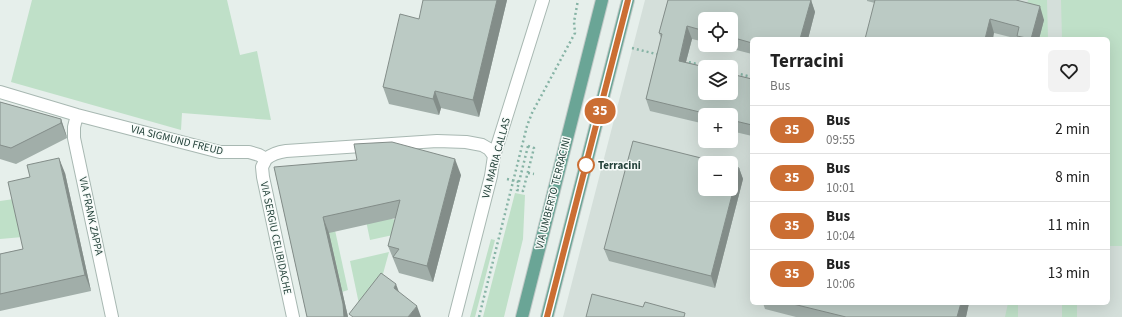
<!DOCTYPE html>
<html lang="it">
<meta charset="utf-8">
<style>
body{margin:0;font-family:"Source Sans 3",sans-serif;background:#f2f2f2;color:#222;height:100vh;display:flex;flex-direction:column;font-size:15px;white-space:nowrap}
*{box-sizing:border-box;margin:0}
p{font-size:13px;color:#767676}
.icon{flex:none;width:22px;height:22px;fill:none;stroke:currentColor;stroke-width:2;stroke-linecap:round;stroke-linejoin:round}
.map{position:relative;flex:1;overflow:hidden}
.details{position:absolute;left:750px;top:37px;width:360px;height:268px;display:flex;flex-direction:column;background:#fff;border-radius:6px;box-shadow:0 4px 16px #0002}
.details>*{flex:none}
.badge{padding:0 8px;border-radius:13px;font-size:14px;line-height:26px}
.fabs{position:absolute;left:698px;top:12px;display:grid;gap:8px}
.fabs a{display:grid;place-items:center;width:40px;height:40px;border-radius:6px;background:#fff;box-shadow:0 4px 16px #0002;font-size:20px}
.map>.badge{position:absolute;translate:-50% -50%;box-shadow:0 0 0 2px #fff}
.round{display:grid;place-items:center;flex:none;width:42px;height:42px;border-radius:6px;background:#f2f2f2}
.overview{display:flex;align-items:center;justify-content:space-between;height:68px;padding:0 20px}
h1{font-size:19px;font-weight:700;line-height:30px}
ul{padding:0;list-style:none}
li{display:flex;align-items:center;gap:12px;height:48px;padding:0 20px;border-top:1px solid #e0e0e0}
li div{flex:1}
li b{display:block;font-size:15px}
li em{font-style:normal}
li .badge{min-width:44px;font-weight:700;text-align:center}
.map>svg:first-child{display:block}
.built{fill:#d4dfda;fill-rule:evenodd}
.green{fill:#bfe0c8}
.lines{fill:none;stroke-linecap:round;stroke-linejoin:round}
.minor-casing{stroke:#a8b8b2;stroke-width:14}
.major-casing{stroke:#c2cac8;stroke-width:14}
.path{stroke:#86b3a5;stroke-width:2.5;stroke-dasharray:2 3;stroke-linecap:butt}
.minor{stroke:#fff;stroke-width:12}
.major{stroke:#6aa596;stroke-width:12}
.wall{fill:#a1aea9}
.shaded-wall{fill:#838d89}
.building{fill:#bbcac4;stroke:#838d89}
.line-casing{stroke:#fff;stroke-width:9}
.line{stroke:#cb6e33;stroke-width:6}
.stop-dot{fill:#fff;stroke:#cb6e33;stroke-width:2}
.labels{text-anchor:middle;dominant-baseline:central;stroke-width:3;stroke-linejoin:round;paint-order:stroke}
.street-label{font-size:11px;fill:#24423a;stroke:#f7fbf9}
.stop-label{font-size:11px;font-weight:bold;fill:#24423a;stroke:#f7fbf9;text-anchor:start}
</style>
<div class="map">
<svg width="1122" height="317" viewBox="0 0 1122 317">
<rect width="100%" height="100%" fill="#e6efeb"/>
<!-- built -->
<path class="built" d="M645,0H1122V317H563ZM705,19H731V45H705ZM752,39H1108V303H752ZM705,67H731V93H705ZM705,115H731V141H705ZM705,163H731V189H705Z"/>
<!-- green -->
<path class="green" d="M32,0H227L240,55L257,51L271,120L182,113L181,130L11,82Z
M1028,0H1047L1048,39H1018Z
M1061,0H1122V246H1108V39H1062Z
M515,193L525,195L523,239L504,317H483Z
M14,199L23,237L0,239V201Z
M364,211L396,220L393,235L370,240Z
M333,221L348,290L342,292L323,235Z
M491,239L495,240L475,317H470Z
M389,252L378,292L359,304L350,261Z
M1008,303H1018V317H1005Z
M1062,303H1077V317H1062Z"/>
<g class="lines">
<defs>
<path id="minor" d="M0,92L77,115L220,152H249L259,155L266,159C272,154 278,152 286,151L437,141L466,142L482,145L489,149L494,156
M77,115L74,127V138L112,317
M266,159L262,167L263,177L293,317
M455,317L491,176L494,156L543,0"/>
<path id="major" d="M522,317L602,0
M547,317L628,0"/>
</defs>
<!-- minor casing -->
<use href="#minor" class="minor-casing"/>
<!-- major casing -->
<use href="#major" class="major-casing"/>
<!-- path -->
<path class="path" d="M632,48L660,55
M684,61L710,67
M731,72L752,77
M528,146L534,148L523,191L517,190Z
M528,173L534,174
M507,179L519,182
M479,317L527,126L532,113L575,33L574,22L578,0"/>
<!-- minor -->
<use href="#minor" class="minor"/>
<!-- major -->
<use href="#major" class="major"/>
</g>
<!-- wall -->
<path class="wall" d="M507,0L479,117L441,108L439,115L389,104L383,87L419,19Z
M668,0H811L815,12L808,39H752V54L717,45H731V19H705V42L692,39L686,62L705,67V93H731V74L752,79V136L731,131V115H705V124L650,111L646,99L661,38L659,33Z
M867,0H1019L1018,1L1044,20L1039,39H1018L867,1Z
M0,102L61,119L66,134L67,138L16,164L0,159Z
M274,167L461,175L433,282L399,273L388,246L396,218L329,233L348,317H307Z
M739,168L743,179L715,288L609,261L604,249Z
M65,173L91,291L0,311V254L23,249Z
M763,303H969L966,317H796L765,309Z"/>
<!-- shaded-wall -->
<path class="shaded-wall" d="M497,0H507L479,117L473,100Z
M811,0L815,12L808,39H800Z
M1040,6L1044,20L1039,39H1031Z
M990,19L994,33L993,39H985Z
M687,26L692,39L683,73L679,61Z
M435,91L441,108L439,115L433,99Z
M61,119L66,134L67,138L61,123Z
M59,158L65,173L91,291L85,275Z
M455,159L461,175L433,282L427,266Z
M739,168L743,179L715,288L711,276Z
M323,217L329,233L348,317H344Z
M396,284L402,300L394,288Z
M961,303H969L966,317H957Z
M417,306L421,317H408Z"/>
<!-- building -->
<path class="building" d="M423,0H497L473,100L435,91L433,99L383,87L400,14L419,19Z
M668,0H811L800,39H752V43L731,37V19H705V31L687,26L679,61L705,67V93H731V74L752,79V125L731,120V115H712L646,99L662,34L659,33Z
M875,0H1016L1040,6L1031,39L1017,36L1019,27L990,19L985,39H865Z
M0,102L61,119V123L11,148L0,145Z
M633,141L721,163H705V189H731V166L739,168L711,276L604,249Z
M392,142L455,159L427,266L393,257L399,249L388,246L400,200L323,217L343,304L344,317H307L274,167L357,160L354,144Z
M59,158L85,275L0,294V254L23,249L8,182L30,177L27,165Z
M381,273L396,284L394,288L417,306L408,317H353L349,314Z
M592,294L643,307L645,302L685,313L684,317H586Z
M789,303H961L957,317H846Z"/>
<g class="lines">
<defs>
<path id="line" d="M547,317L628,0"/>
</defs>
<!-- line casing -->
<use href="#line" class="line-casing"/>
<!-- line -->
<use href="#line" class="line"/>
</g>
<!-- markers -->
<circle class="stop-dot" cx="586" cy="165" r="8"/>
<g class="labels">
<!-- street labels -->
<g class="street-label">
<text transform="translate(177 140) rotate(14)">VIA SIGMUND FREUD</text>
<text transform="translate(496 158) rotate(-75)">VIA MARIA CALLAS</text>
<text transform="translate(553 193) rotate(-76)">VIA UMBERTO TERRACINI</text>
<text transform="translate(91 216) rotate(78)">VIA FRANK ZAPPA</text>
<text transform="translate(276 238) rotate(78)">VIA SERGIU CELIBIDACHE</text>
</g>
<!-- stop labels -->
<g class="stop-label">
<text x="598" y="165">Terracini</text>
</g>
</g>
</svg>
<div class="fabs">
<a><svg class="icon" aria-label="locate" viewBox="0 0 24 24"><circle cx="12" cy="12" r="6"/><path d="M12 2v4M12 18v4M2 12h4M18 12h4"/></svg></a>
<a><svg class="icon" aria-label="layers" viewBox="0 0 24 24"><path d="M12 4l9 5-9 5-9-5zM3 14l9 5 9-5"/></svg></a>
<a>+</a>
<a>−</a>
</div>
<b class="badge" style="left:600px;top:111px;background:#cb6e33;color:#fff">35</b>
<section class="details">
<div class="overview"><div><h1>Terracini</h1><p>Bus</p></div><a class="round"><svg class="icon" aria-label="heart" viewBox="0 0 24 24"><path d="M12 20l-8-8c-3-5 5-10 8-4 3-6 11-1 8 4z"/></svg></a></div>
<ul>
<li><span class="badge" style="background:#cb6e33;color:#fff">35</span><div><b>Bus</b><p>09:55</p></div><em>2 min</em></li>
<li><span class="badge" style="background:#cb6e33;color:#fff">35</span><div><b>Bus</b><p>10:01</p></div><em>8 min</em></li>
<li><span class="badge" style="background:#cb6e33;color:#fff">35</span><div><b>Bus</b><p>10:04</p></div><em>11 min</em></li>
<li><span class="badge" style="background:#cb6e33;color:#fff">35</span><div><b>Bus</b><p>10:06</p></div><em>13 min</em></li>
</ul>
</section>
</div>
